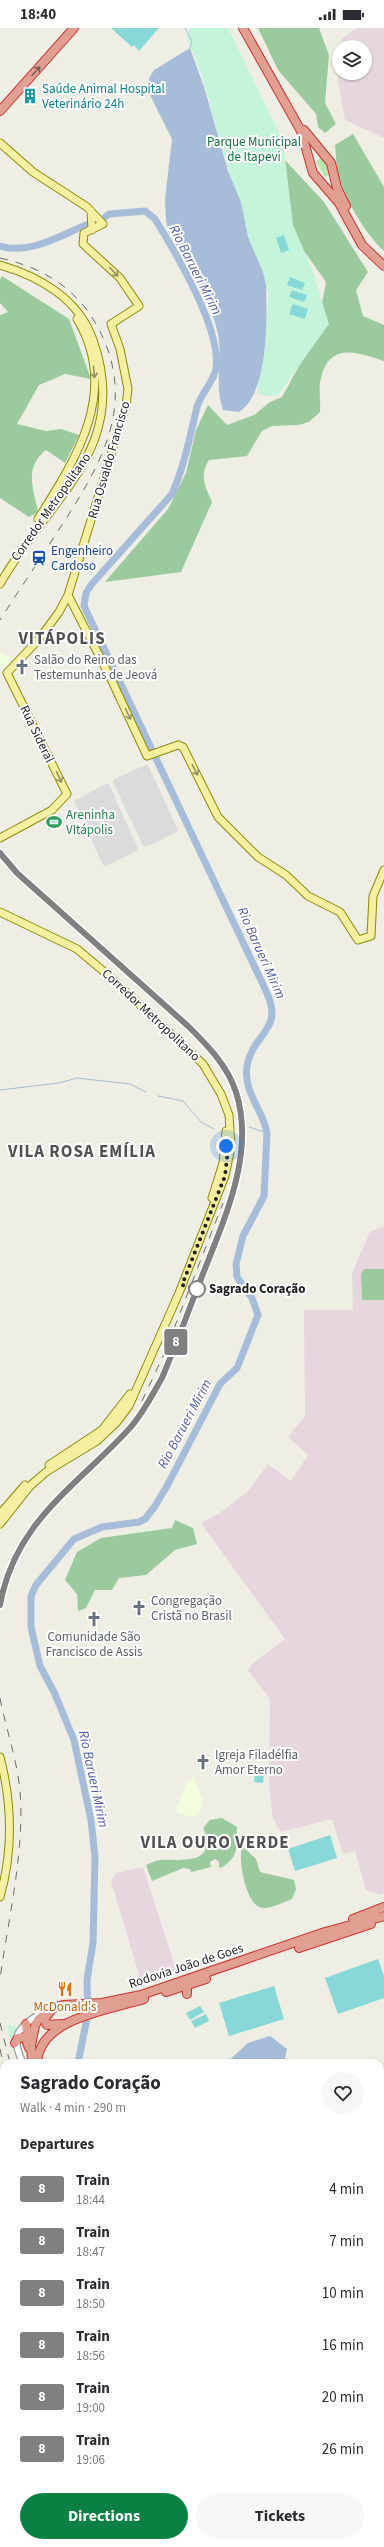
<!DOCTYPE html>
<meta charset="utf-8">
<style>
body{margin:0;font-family:"Source Sans 3",sans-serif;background:#f7f7f7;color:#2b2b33;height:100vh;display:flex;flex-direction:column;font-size:15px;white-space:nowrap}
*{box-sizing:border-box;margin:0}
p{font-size:13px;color:#7c7c81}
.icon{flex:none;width:22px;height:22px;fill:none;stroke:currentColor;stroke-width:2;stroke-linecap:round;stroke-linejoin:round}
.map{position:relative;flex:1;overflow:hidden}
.side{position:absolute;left:0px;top:2031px;width:384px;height:488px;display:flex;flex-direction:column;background:#fff;border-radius:12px 12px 0 0;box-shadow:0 1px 3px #0004}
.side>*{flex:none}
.badge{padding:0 8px;border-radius:3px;font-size:14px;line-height:26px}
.fabs{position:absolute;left:332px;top:12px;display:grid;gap:8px}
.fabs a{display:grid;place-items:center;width:40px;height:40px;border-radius:50%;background:#fff;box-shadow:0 1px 3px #0004;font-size:20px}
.you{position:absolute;width:20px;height:20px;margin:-10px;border:3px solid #fff;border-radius:50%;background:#1a73e8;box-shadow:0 0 0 6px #1a73e833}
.map>.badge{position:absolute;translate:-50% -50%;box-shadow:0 0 0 2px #fff}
h2{padding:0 20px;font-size:15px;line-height:36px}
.round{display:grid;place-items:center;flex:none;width:42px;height:42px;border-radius:21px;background:#f7f7f7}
.headline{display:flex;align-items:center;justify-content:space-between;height:68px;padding:0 20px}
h1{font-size:19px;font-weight:700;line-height:30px}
.button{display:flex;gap:8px;margin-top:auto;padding:8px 20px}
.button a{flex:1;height:46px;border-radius:24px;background:#0b8043;color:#fff;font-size:16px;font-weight:700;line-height:46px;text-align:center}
.button a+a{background:#f7f7f7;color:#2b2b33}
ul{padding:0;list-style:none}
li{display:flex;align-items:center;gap:12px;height:52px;padding:0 20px}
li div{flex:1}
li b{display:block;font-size:15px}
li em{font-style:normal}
li .badge{min-width:44px;font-weight:700;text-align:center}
.status{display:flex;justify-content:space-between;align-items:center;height:28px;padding:0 20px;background:#fff;direction:ltr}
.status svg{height:11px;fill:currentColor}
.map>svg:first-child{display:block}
.residential{fill:#dbdbdb}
.industrial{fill:#e6d7de}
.education{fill:#f2fdde}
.grass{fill:#b5e5ad}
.forest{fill:#9cca9f}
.park{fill:#c4f5da}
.pitch{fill:#87d8d6}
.water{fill:#a7bcd9}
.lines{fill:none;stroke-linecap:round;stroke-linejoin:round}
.stream{stroke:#a7bcd9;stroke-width:1}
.river{stroke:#a7bcd9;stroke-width:7}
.minor-casing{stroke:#a2a2a2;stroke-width:8}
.major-casing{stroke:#898c0b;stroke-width:9}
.highway-casing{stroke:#cc3331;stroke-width:10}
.minor{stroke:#fff;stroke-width:5.5}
.major{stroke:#f5efa2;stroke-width:7}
.highway{stroke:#e09f91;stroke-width:8}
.rail{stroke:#6c6c6c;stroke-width:1;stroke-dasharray:8 8;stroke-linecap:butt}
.oneway{stroke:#7f5e58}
.oneway2{stroke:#949167}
.line-casing{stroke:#fff;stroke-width:9}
.line{stroke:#808080;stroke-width:6}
.walk{stroke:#1e1e1e;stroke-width:4;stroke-dasharray:0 7.2}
.stop-dot{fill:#fff;stroke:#808080;stroke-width:2}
.labels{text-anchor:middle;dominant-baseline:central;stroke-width:4;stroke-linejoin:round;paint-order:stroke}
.culture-label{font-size:13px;fill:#0d838f;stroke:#fff;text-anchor:start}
.park-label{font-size:13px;fill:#13743e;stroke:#fff}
.street-label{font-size:13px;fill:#1e1e1e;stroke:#fff}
.transit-label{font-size:13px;fill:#164399;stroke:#fff;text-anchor:start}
.worship-label{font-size:13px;fill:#5b616d;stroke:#fff;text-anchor:start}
.leisure-label{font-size:13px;fill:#27864d;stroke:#fff;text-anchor:start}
.stop-label{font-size:13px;font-weight:bold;fill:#1e1e1e;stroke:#fff;text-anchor:start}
.food-label{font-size:13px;fill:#c56008;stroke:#fff}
.water-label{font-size:14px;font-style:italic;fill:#515da6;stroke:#fff}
.district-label{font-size:17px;font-weight:bold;letter-spacing:1px;fill:#515151;stroke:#fff}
</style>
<div class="status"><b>18:40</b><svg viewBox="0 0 49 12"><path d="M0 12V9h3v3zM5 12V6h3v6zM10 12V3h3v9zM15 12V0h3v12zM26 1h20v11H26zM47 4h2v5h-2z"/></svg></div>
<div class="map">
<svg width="384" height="2519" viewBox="0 0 384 2519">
<rect width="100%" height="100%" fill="#eeeee4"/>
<!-- residential -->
<path class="residential" d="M146,737H148L178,802L177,804L146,819L143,818L113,754L114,751Z
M106,756H109L138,821L137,823L106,838L103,837L74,773Z"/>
<!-- industrial -->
<path class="industrial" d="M357,0H384V110L345,92L338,54L339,45H365V19H341L342,10Z
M384,1198V1865L382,1867L366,1862L355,1823L343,1826L332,1791L281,1804L273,1791L269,1758L270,1671L248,1642L252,1636L285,1611L201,1495L220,1485L247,1464L268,1436L291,1453L308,1427L288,1409L305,1388L304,1282H353L352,1245L370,1204Z
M143,1839L177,1945L155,1954L142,1957L111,1853L116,1845Z"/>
<!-- education -->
<path class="education" d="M0,624L12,630L4,641L0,640Z
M193,1747L203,1772L199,1786L193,1789L178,1786L176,1781L188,1752H191Z"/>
<!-- grass -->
<path class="grass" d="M321,129L328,138L330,146L325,149L316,134Z"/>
<!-- forest -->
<path class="forest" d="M258,0H319L329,27L325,75L336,96L325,105L318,99L316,86L278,42Z
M353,106L384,159V223C365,206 342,167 337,141C336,134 336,125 335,117Z
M283,130L324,174L368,244L356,262L363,288L384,297V333C358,325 330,313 321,350C318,360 321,374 320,384L309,394L299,397L272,398L262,403L247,428L209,432C199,448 205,458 212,474L181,544L105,554L168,481L186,445L196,402L208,377L227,397L254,387L270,374L282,369L316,307L326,254L294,209Z
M2,248L69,291L91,351L65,346L39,357L17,396L46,403L61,401L79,407L65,435L46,422C24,439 33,460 38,484L29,489L0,470V287L8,284L0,275V252Z
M364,1241H384V1272H362L361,1246Z
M175,1492L193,1500L197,1516L175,1522L146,1547L119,1550L112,1562H95L86,1580L78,1583L77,1566L65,1552L77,1524L101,1510L172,1500Z
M222,1790L237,1799C235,1820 241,1827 221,1840L219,1839V1834L215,1831L210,1834L211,1839L191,1844L190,1841L183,1840L152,1853L146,1837C151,1835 156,1832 161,1832C175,1831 204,1836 206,1818C207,1810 207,1807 203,1800L210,1792Z
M242,1818L256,1831L260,1844L294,1852L296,1861L292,1871C283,1874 268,1883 259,1879C245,1872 238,1831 242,1818Z
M132,2515H208L210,2519H131Z"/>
<!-- park -->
<path class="park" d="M190,0H228L283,113L293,197L313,244L329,296L278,367L263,368L257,364L269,267L253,231L201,44L187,10Z
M7,1997L20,2000L13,2013V2023Z"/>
<!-- pitch -->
<path class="pitch" d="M111,0H159L139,23L134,17L132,19Z
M284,207L289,222L281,225L276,210Z
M290,249L305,255L302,262L287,257Z
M292,262L307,267L304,274L289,269Z
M293,276L308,281L305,291L289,286Z
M59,786L63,795L49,802L45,794Z
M256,1737L265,1738L263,1755L254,1754Z
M330,1807L337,1830L295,1843L288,1821Z
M378,1931L384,1948V1970L338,1986L325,1950Z
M274,1958L284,1991L229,2008L219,1975Z
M200,1978L204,1984L190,1992L186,1985Z
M206,1986L209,1993L195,2000L191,1993Z"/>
<!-- water -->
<path class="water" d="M190,20L205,62L228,143L241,174L248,209L263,244L266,257C267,290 269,365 239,384L223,382C214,357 223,332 218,306C211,271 187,236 169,205L166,193L165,171L172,111L151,69L149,50L154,42Z
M270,2008L287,2021L284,2035H226L248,2015Z"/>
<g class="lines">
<!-- stream -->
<path class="stream" d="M185,0L192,13L190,20
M0,1062L59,1055L77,1050L130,1056L146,1064
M158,1068L183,1073L201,1094L214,1101
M249,1099L267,1105"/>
<!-- river -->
<path class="river" d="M0,218C30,227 59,208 86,197
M78,2035L88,1985L87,1952L93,1915L95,1829L91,1792L74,1712L54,1664L40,1638L31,1599V1568L36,1557L74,1511L102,1499L139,1494L145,1491L155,1478L167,1458L220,1356L237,1340L258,1287L252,1270L237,1249L236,1236L243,1208L264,1168L267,1105C263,1081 243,1065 247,1038C253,1004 285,1003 266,963L84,578L86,565L91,557L172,466C184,439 190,408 197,379C201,365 213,355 216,341C222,302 176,225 155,191L145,183L109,186L105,189
M42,2515L45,2519"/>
<defs>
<path id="minor" d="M23,2035C10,2009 17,2000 41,1985
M233,2519L235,2515"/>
<path id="major" d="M0,115L33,144L87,179L103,196L84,205L83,216L120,250L139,278L111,296L120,321L128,361L126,378L68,567L59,584L40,610L7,645L67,766L52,782L0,810
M91,183L92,202
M0,237C39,248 79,271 93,312C132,421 48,470 0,556
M38,491C77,430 120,362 77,291
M68,567L111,651L147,728L178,717L183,719L218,789L258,829L286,847L308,868L340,884L358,912L371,908L373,868L384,842
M0,884L77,921L108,947L203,1036L221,1066L229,1087L231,1119L225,1148L179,1265L129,1378L117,1394L97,1413L46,1444L30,1458L0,1496
M212,1170L223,1135L226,1103
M49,1437L102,1402L130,1366
M0,1486L25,1457
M0,1729C12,1775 13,1823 0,1869
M0,2091L4,2108
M0,2118L4,2130
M0,2344L4,2339
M0,2354L4,2349"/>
<path id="highway" d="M243,0L301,103L313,145L339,175L362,217L384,238
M0,83L74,0
M304,102L331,135L337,160L346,178
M353,1891L384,1879
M299,1920L371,1896
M187,1958V1966
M166,1964L206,1951
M50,1984L44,1991L47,1997L62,1996
M26,1996L28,2012
M15,2015L18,2010L25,2009L29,2020
M32,2035L31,2017L35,1998L38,1992L50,1981L63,1977L102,1975L141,1967L325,1904L384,1888
M37,2035C39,1990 109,1982 144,1971
M0,2188L4,2187"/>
</defs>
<!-- minor casing -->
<use href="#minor" class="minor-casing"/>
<!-- major casing -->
<use href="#major" class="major-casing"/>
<!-- highway casing -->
<use href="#highway" class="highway-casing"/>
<!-- minor -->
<use href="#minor" class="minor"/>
<!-- major -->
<use href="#major" class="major"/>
<!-- highway -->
<use href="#highway" class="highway"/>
<!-- rail -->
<path class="rail" d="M0,230C41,239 75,259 96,296C140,374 101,437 58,503C39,533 19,562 0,592
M0,825L17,845L188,998C208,1018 227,1037 236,1064C257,1127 223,1193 201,1251C188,1284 176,1317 162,1350C152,1367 143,1386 129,1401C76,1459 15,1492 0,1577
M142,1373L164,1326L223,1175
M0,1670C6,1701 17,1731 20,1763C25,1822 8,1892 0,1951
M0,1995L10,2035
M0,2021L4,2039
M0,2384L4,2377"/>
</g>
<!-- one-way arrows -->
<defs><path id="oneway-shaft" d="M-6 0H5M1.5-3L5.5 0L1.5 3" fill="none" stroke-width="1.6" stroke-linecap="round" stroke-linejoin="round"/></defs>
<use class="oneway" href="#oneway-shaft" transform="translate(36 43) rotate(-48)"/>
<g class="oneway2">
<use href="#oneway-shaft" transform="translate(114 244) rotate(46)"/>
<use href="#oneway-shaft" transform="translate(94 344) rotate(85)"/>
<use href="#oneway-shaft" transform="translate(128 686) rotate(65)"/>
<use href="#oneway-shaft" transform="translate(195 742) rotate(62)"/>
<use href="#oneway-shaft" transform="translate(59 749) rotate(64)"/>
</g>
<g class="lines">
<defs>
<path id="line" d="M0,825L17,845L188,998C208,1018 227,1037 236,1064C256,1127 223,1193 201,1251C188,1284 176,1317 162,1350C152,1367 143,1386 129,1401C76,1459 15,1493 0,1577"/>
</defs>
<!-- line casing -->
<use href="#line" class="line-casing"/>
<!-- line -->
<use href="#line" class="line"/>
<!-- walk -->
<path class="walk" d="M197,1261L182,1257L225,1148L228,1121L226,1118"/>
</g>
<!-- icons -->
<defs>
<symbol id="building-bare" viewBox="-9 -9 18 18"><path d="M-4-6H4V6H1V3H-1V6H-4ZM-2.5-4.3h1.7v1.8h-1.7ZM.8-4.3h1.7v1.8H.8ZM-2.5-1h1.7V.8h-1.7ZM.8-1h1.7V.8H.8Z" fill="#0f9aa8" stroke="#fff" stroke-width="2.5" paint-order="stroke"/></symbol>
<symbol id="station-bare" viewBox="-9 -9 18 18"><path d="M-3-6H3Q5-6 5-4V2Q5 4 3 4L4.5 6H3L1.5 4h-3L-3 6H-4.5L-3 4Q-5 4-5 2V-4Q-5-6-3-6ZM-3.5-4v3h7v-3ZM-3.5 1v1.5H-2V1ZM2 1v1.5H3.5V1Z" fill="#1a4fb4" stroke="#fff" stroke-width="2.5" paint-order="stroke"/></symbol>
<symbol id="church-bare" viewBox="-9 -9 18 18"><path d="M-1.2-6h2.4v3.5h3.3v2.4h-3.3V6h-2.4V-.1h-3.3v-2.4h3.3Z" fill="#6b7280" stroke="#fff" stroke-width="2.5" paint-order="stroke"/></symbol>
<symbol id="stadium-bare" viewBox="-9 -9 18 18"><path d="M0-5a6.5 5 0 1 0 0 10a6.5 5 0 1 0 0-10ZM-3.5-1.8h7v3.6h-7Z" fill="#2e9e5b" stroke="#fff" stroke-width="2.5" paint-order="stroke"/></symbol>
<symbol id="restaurant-bare" viewBox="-9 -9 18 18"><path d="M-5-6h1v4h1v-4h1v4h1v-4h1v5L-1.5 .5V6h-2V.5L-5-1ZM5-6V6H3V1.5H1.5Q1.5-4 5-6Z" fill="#e8710a" stroke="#fff" stroke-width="2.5" paint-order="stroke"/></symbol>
</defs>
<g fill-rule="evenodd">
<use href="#building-bare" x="19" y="57" width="22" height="22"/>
<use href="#station-bare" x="28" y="519" width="22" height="22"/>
<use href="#church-bare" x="11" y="628" width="22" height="22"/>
<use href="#stadium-bare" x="43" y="783" width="22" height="22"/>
<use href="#church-bare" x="128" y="1569" width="22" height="22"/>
<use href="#church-bare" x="83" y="1580" width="22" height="22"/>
<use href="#church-bare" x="192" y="1723" width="22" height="22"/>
<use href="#restaurant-bare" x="54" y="1950" width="22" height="22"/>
</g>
<!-- markers -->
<circle class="stop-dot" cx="197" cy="1261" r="8"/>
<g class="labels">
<!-- culture labels -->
<g class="culture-label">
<text x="42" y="61">Saúde Animal Hospital<tspan x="42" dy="15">Veterinário 24h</tspan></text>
</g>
<!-- park labels -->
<g class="park-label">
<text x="254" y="114">Parque Municipal<tspan x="254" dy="15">de Itapevi</tspan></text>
</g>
<!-- street labels -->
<g class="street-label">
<text transform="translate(109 432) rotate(-74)">Rua Osvaldo Francisco</text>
<text transform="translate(51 479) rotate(-55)">Corredor Metropolitano</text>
<text transform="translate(37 706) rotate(64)">Rua Sideral</text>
<text transform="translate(151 987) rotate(43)">Corredor Metropolitano</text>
<text transform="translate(186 1938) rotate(-18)">Rodovia João de Goes</text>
</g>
<!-- transit labels -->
<g class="transit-label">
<text x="51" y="523">Engenheiro<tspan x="51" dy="15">Cardoso</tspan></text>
</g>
<!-- worship labels -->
<g class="worship-label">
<text x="34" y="632">Salão do Reino das<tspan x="34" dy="15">Testemunhas de Jeová</tspan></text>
<text x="151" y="1573">Congregação<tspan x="151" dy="15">Cristã no Brasil</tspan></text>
<text x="94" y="1609" text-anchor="middle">Comunidade São<tspan x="94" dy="15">Francisco de Assis</tspan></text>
<text x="215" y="1727">Igreja Filadélfia<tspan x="215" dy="15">Amor Eterno</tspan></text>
</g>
<!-- leisure labels -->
<g class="leisure-label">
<text x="66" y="787">Areninha<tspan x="66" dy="15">VItápolis</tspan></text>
</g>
<!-- stop labels -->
<g class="stop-label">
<text x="209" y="1261">Sagrado Coração</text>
</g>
<!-- food labels -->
<g class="food-label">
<text x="65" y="1979">McDonald's</text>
</g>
<!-- water labels -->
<g class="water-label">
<text transform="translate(195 242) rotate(63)">Rio Barueri Mirim</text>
<text transform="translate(261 925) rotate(66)">Rio Barueri Mirim</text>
<text transform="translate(185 1396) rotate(-62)">Rio Barueri Mirim</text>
<text transform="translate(93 1751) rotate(78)">Rio Barueri Mirim</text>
</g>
<!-- district labels -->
<g class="district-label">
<text x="62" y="611">VITÁPOLIS</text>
<text x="82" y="1124">VILA ROSA EMÍLIA</text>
<text x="215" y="1815">VILA OURO VERDE</text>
</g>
</g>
</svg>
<div class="fabs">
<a><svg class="icon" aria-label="layers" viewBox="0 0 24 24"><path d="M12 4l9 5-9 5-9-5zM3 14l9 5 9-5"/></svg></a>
</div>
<div class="you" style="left:226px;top:1118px"></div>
<b class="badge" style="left:176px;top:1314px;background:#808080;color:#fff">8</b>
<section class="side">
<div class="headline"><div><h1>Sagrado Coração</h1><p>Walk · 4 min · 290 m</p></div><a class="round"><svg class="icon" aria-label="heart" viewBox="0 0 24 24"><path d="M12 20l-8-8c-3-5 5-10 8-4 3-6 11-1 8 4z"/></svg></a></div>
<h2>Departures</h2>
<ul>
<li><span class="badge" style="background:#808080;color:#fff">8</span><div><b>Train</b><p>18:44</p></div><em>4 min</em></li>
<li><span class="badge" style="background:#808080;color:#fff">8</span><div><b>Train</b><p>18:47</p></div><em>7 min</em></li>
<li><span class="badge" style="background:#808080;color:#fff">8</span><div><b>Train</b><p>18:50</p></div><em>10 min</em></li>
<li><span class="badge" style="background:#808080;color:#fff">8</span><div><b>Train</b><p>18:56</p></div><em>16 min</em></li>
<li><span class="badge" style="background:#808080;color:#fff">8</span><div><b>Train</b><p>19:00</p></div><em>20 min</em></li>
<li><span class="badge" style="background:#808080;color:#fff">8</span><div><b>Train</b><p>19:06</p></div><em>26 min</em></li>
</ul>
<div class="button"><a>Directions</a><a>Tickets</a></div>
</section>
</div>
